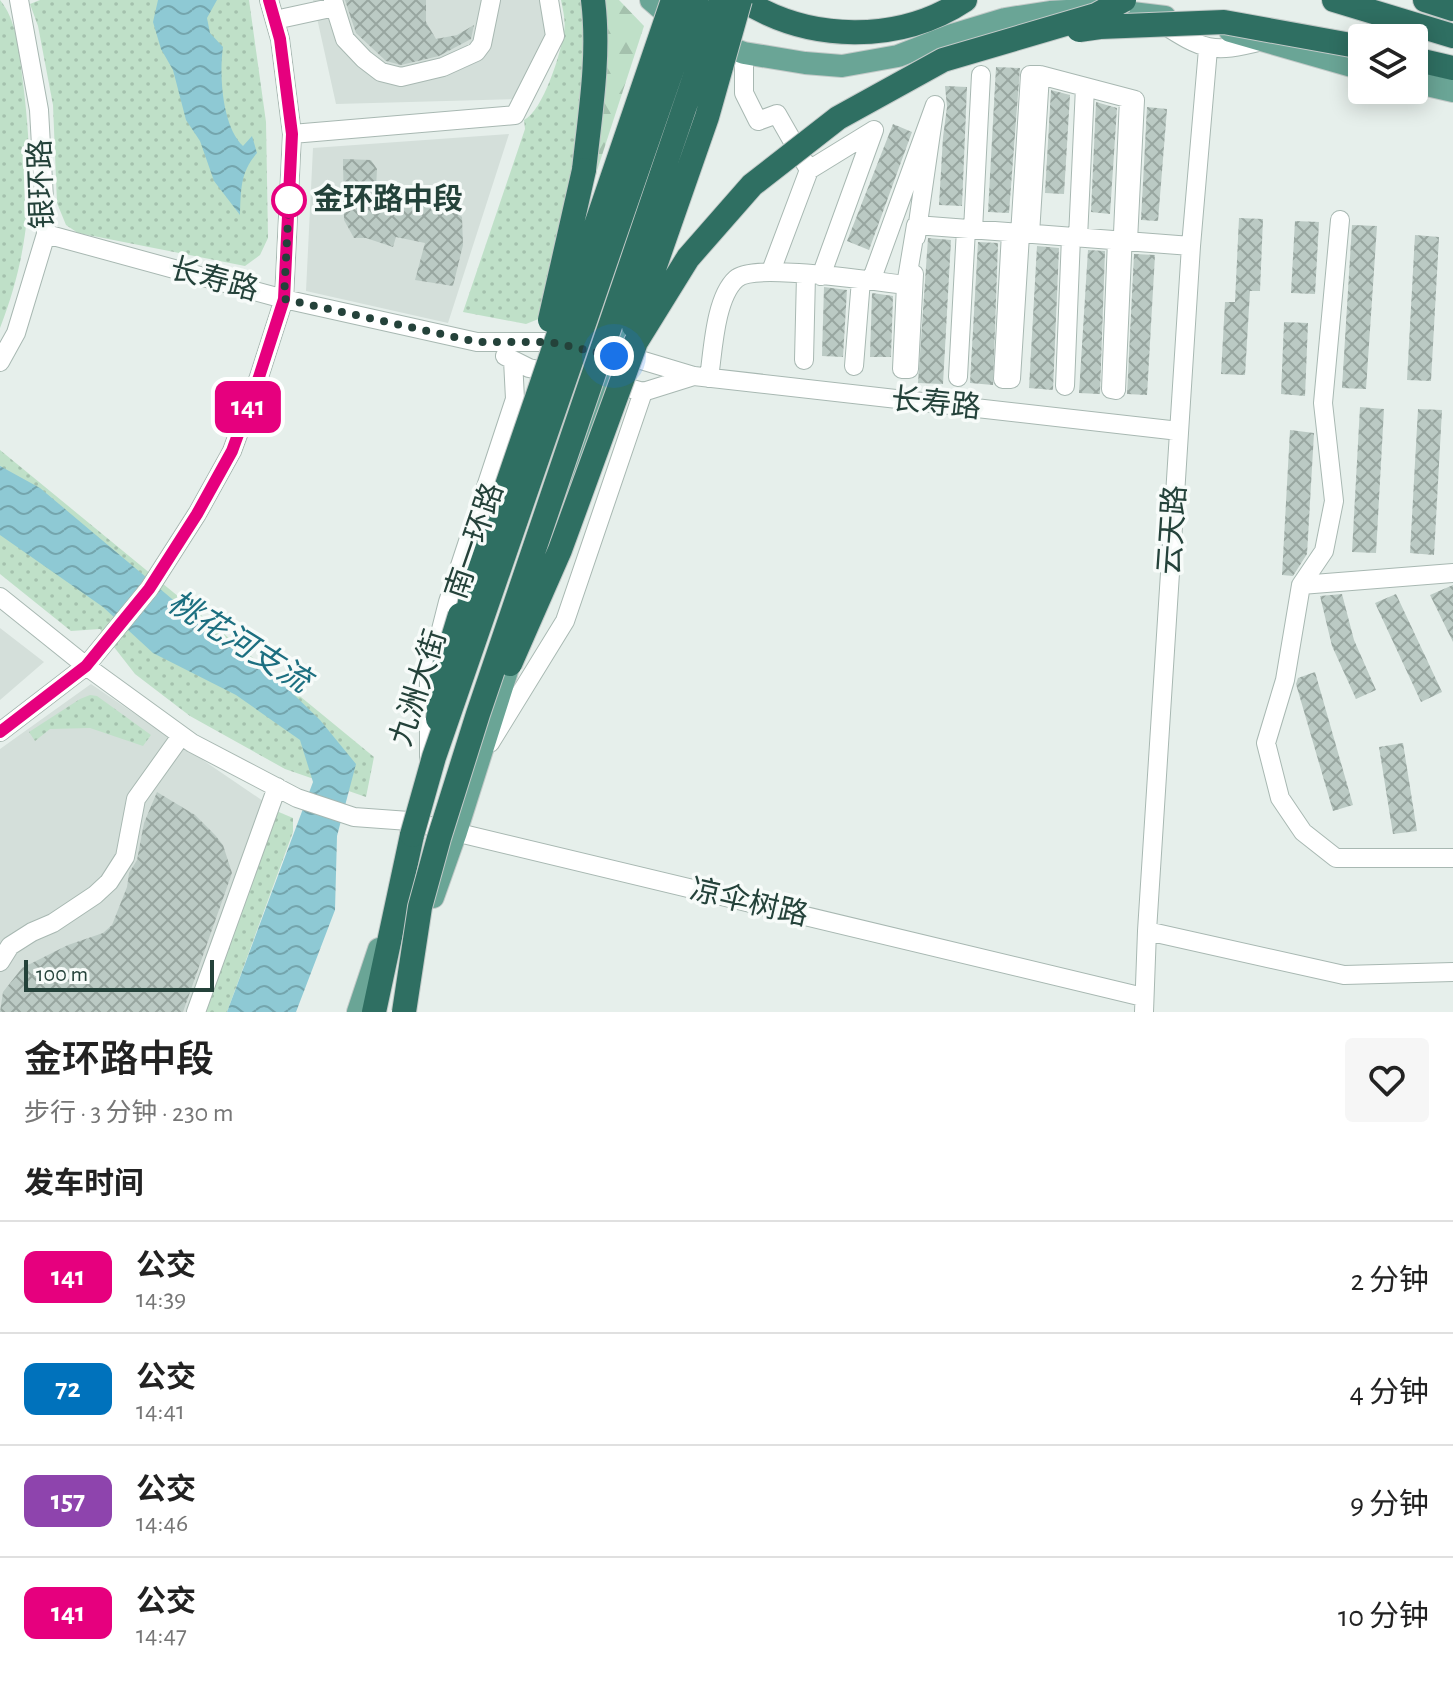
<!DOCTYPE html>
<html lang="zh">
<meta charset="utf-8">
<style>
body{margin:0;font-family:"Alegreya Sans","Noto Sans SC",sans-serif;background:#f6f6f6;color:#222;height:100vh;display:flex;flex-direction:column;font-size:30px;white-space:nowrap}
*{box-sizing:border-box;margin:0}
p{font-size:26px;color:#767676}
.icon{flex:none;width:44px;height:44px;fill:none;stroke:currentColor;stroke-width:2;stroke-linecap:round;stroke-linejoin:round}
.map{position:relative;height:1012px;overflow:hidden}
.side{display:flex;flex-direction:column;background:#fff;flex:1}
.side>*{flex:none}
.badge{padding:0 16px;border-radius:12px;font-size:28px;line-height:52px}
.tools{position:absolute;left:1348px;top:24px;display:grid;gap:16px}
.tools a{display:grid;place-items:center;width:80px;height:80px;border-radius:8px;background:#fff;box-shadow:0 4px 20px #0003;font-size:40px}
.scale{position:absolute;left:24px;bottom:20px;width:190px;box-sizing:border-box;padding-left:8px;border:4px solid #24423a;border-top:0;font-size:22px;line-height:28px;white-space:nowrap;color:#24423a;-webkit-text-stroke:6px #f7fbf9;paint-order:stroke}
.you{position:absolute;width:40px;height:40px;margin:-20px;border:6px solid #fff;border-radius:50%;background:#1a73e8;box-shadow:0 0 0 12px #1a73e833}
.map>.badge{position:absolute;translate:-50% -50%;box-shadow:0 0 0 4px #fff}
h2{padding:0 24px;font-size:30px;line-height:72px}
.round{display:grid;place-items:center;flex:none;width:84px;height:84px;border-radius:8px;background:#f6f6f6}
.headline{display:flex;align-items:center;justify-content:space-between;height:136px;padding:0 24px}
h1{font-size:38px;font-weight:600;line-height:60px}
ul{padding:0;list-style:none}
li{display:flex;align-items:center;gap:24px;height:112px;padding:0 24px;border-top:2px solid #e0e0e0}
li div{flex:1}
li b{display:block;font-size:30px}
li em{font-style:normal}
li .badge{min-width:88px;font-weight:700;text-align:center}
.map>svg:first-child{display:block}
.built{fill:#d4dfda}
.green{fill:url(#green-dots)}
.forest{fill:url(#forest-firs)}
.water{fill:url(#water-waves)}
.building{fill:url(#building-cross-hatch)}
.lines{fill:none;stroke-linecap:round;stroke-linejoin:round}
.minor-casing{stroke:#a8b8b2;stroke-width:20}
.major-casing{stroke:#c2cac8;stroke-width:24}
.highway-casing{stroke:#c2cac8;stroke-width:26}
.minor{stroke:#fff;stroke-width:18}
.major{stroke:#6aa596;stroke-width:22}
.highway{stroke:#2f6f62;stroke-width:24}
.highway-bridge-casing{stroke:#c2cac8;stroke-width:26;stroke-linecap:butt}
.highway-bridge{stroke:#2f6f62;stroke-width:24}
.line-casing{stroke:#fff;stroke-width:18}
.line{stroke:#e6007e;stroke-width:12}
.walk{stroke:#24423a;stroke-width:8;stroke-dasharray:0 14.4}
.stop-dot{fill:#fff;stroke:#e6007e;stroke-width:4}
.labels{text-anchor:middle;dominant-baseline:central;stroke-width:7;stroke-linejoin:round;paint-order:stroke}
.street-label{font-size:30px;fill:#24423a;stroke:#f7fbf9}
.stop-label{font-size:30px;font-weight:bold;fill:#24423a;stroke:#f7fbf9;text-anchor:start}
.water-label{font-size:32px;font-style:italic;fill:#1c6f80;stroke:#f7fbf9}
</style>
<div class="map">
<svg width="1453" height="1012" viewBox="0 0 1453 1012">
<defs>
<pattern id="green-dots" width="8" height="8" patternUnits="userSpaceOnUse" patternTransform="scale(2)"><rect width="8" height="8" fill="#bfe0c8"/><path d="M2 2h.1M6 6h.1" fill="none" stroke="#a4c1ad" stroke-width="1.8" stroke-linecap="round"/></pattern>
<pattern id="forest-firs" width="22" height="20" patternUnits="userSpaceOnUse" patternTransform="scale(2)"><rect width="22" height="20" fill="#bfe0c8"/><path d="M5 1l3.5 6h-7zM16 11l3.5 6h-7z" fill="#a4c1ad"/></pattern>
<pattern id="water-waves" width="16" height="10" patternUnits="userSpaceOnUse" patternTransform="scale(2)"><rect width="16" height="10" fill="#8ec9d4"/><path d="M0 5q4-4 8 0t8 0" fill="none" stroke="#74a5ad"/></pattern>
<pattern id="building-cross-hatch" width="8" height="8" patternUnits="userSpaceOnUse" patternTransform="scale(2)"><rect width="8" height="8" fill="#bbcac4"/><path d="M0 0l8 8M0 8l8-8" fill="none" stroke="#98a6a0"/></pattern>
</defs>
<rect width="100%" height="100%" fill="#e6efeb"/>
<!-- built -->
<path class="built" d="M313,0H551L558,24L518,99L336,104Z
M509,134L448,323L306,291L313,148Z
M0,628L44,662L0,700Z
M91,684L266,803L192,1012H0V749Z"/>
<!-- green -->
<path class="green" d="M0,0C16,19 19,50 22,75C34,166 34,241 0,328Z
M40,0H249L266,122L268,238L260,255L245,266L78,233L66,225L57,203L53,105L38,26L30,4Z
M561,0H584L588,15L576,166L546,316L526,324L463,312L525,129L524,120C543,111 561,53 564,32C566,21 563,11 561,0Z
M0,450L374,757L366,797L285,769L190,716L135,674L100,629L71,631L0,574Z
M90,695L97,696L151,735L143,746L90,728L50,729L35,741L29,732L80,699Z
M274,810L293,818V832L227,1012H202Z"/>
<!-- forest -->
<path class="forest" d="M599,0H619L644,26L592,186Z"/>
<!-- water -->
<path class="water" d="M158,0H217L207,18L210,33L223,47C219,75 222,126 243,146L252,136L257,153C240,172 241,190 240,215L214,181L200,141L186,120L173,70L161,49L153,22Z
M0,466L40,488L203,625L283,684L320,720L356,764L337,836L335,910L296,1012H227L313,782L300,740L236,695L153,653L103,607L0,535Z"/>
<!-- building -->
<path class="building" d="M345,0H426V22L436,39L457,35L474,25L471,39L439,56L401,65L386,61L356,33Z
M996,67L1020,68L1009,213L988,212Z
M945,86L967,87L962,206L939,205L943,137L947,107Z
M1051,90L1070,95L1064,194L1045,193Z
M1096,102L1117,108L1110,214L1091,212Z
M1147,107L1167,109L1158,221L1141,220Z
M893,124L912,132L869,250L847,241Z
M343,159L371,160L377,169L375,209L396,214L401,189L453,209L462,217L463,245L453,286L415,280L425,243L396,237L393,247L366,238H354L344,220Z
M1239,218L1263,219L1260,291H1250L1245,375L1221,374L1225,302H1235Z
M1295,221L1319,222L1315,294L1291,293Z
M1352,225L1377,226L1366,389L1342,388Z
M1415,235L1439,237L1431,381L1407,380Z
M928,238L951,240L943,384L918,383Z
M978,242L998,243L993,385L970,383Z
M1037,246L1059,248L1053,390L1029,388Z
M1088,250L1105,251L1100,394L1079,393Z
M1134,254L1155,255L1147,395L1127,394Z
M824,287L847,290L843,357L822,356Z
M872,293L893,296L891,357H870Z
M1284,322L1308,323L1305,396L1281,394Z
M1360,407L1384,409L1376,553L1352,552Z
M1418,409L1442,410L1434,555L1410,553Z
M1290,430L1314,433L1307,554L1293,576L1282,575Z
M1453,585V642L1430,595Z
M1342,594L1354,640L1376,690L1356,699L1332,646L1320,596Z
M1396,594L1442,692L1421,702L1375,603Z
M1315,672L1353,805L1333,811L1296,684L1298,678Z
M1403,743L1417,831L1393,834L1379,747Z
M157,792L195,815L215,835L223,845L232,873L183,1012H0L3,992L22,968L68,945L103,933L112,925L127,887L129,873L137,860L144,823Z"/>
<g class="lines">
<defs>
<path id="minor" d="M335,7L345,39L364,59L381,72L401,77L443,67L476,52L482,44L491,0
M275,20L335,7L333,0
M1161,23C1203,50 1212,54 1262,41
M744,53V93L758,121L777,114L809,170L771,271
M1040,75L1135,100
M292,134L515,115L555,36L549,0
M809,170L874,130L821,276
M1340,220L1323,403L1334,501L1324,551L1301,585L1285,680L1266,743L1280,798L1303,832L1336,858H1453
M973,230L981,75
M1011,233L1003,379H1011L1030,75H1040L1030,234
M46,234L284,299L477,342H550L634,358L694,376L1179,431
M1078,238L1085,87
M1117,240L1111,389L1116,390L1129,99L1135,100L1128,241
M871,281L935,105L916,237
M906,285L902,369H909L914,274
M505,356L529,368L603,384
M804,360L806,275
M0,362L16,333L46,234L39,110L19,0
M854,366L861,280
M958,377L966,229
M709,378C713,351 715,298 736,279C754,262 877,282 906,285L916,225L1191,246
M1065,386L1071,237
M632,389L643,392L694,376
M1301,585L1453,573
M0,597L86,666L192,743L297,798L354,817L409,821L1143,997
M0,732L86,666L149,589L197,514L232,451L259,377L284,299L292,134L280,39L269,0
M490,743L565,621L643,392
M429,757V677L448,602L515,399L513,360
M1147,931L1344,975L1453,972
M0,962L10,946L32,932L53,923L95,895L109,882L125,857L136,799L181,736
M196,1012L277,787
M1144,1012L1147,931L1191,246L1208,49"/>
<path id="major" d="M651,0L680,25
M1230,31L1362,69
M711,41L744,53L805,63L842,66L898,56L952,35L1005,19L1050,12L1100,9L1165,17
M1414,82L1453,91
M548,548L606,385L631,300
M433,897L456,832L514,649
M358,1012L379,949"/>
<path id="highway" d="M743,0C809,42 899,44 965,0
M1334,0L1453,36
M1425,0L1453,9
M1414,59L1453,68
M584,170C590,115 600,55 593,0
M374,1012L412,835"/>
</defs>
<!-- minor casing -->
<use href="#minor" class="minor-casing"/>
<!-- major casing -->
<use href="#major" class="major-casing"/>
<!-- highway casing -->
<use href="#highway" class="highway-casing"/>
<!-- minor -->
<use href="#minor" class="minor"/>
<!-- major -->
<use href="#major" class="major"/>
<!-- highway -->
<use href="#highway" class="highway"/>
<defs>
<path id="highway-bridge" d="M1079,30L1100,27L1224,22L1362,47
M550,320L584,170
M634,326L707,117L740,0
M463,634L475,579L673,0
M510,664L560,550L636,342L688,258L752,185L838,118L943,60L1096,15L1124,0
M438,719L442,674L460,615
M412,835L434,757L696,0
M404,1012L420,907L439,838L478,714L721,0"/>
</defs>
<!-- highway-bridge casing -->
<use href="#highway-bridge" class="highway-bridge-casing"/>
<!-- highway-bridge -->
<use href="#highway-bridge" class="highway-bridge"/>
</g>
<g class="lines">
<defs>
<path id="line" d="M0,732L86,666L149,589L197,514L232,451L259,377L284,299L292,134L280,39L269,0"/>
</defs>
<!-- line casing -->
<use href="#line" class="line-casing"/>
<!-- line -->
<use href="#line" class="line"/>
<!-- walk -->
<path class="walk" d="M289,200L284,299L477,342H550L614,356"/>
</g>
<!-- markers -->
<circle class="stop-dot" cx="289" cy="200" r="16"/>
<g class="labels">
<!-- street labels -->
<g class="street-label">
<text transform="translate(42 184) rotate(-92)">银环路</text>
<text transform="translate(214 280) rotate(15)">长寿路</text>
<text transform="translate(936 404) rotate(6)">长寿路</text>
<text transform="translate(1173 530) rotate(-86)">云天路</text>
<text transform="translate(475 541) rotate(-71)">南一环路</text>
<text transform="translate(419 688) rotate(-72)">九洲大街</text>
<text transform="translate(749 903) rotate(13)">凉伞树路</text>
</g>
<!-- stop labels -->
<g class="stop-label">
<text x="313" y="200">金环路中段</text>
</g>
<!-- water labels -->
<g class="water-label">
<text transform="translate(239 642) rotate(32)">桃花河支流</text>
</g>
</g>
</svg>
<div class="tools">
<a><svg class="icon" aria-label="layers" viewBox="0 0 24 24"><path d="M12 4l9 5-9 5-9-5zM3 14l9 5 9-5"/></svg></a>
</div>
<div class="scale">100 m</div>
<div class="you" style="left:614px;top:356px"></div>
<b class="badge" style="left:248px;top:407px;background:#e6007e;color:#fff">141</b>
</div>
<section class="side">
<div class="headline"><div><h1>金环路中段</h1><p>步行 · 3 分钟 · 230 m</p></div><a class="round"><svg class="icon" aria-label="heart" viewBox="0 0 24 24"><path d="M12 20l-8-8c-3-5 5-10 8-4 3-6 11-1 8 4z"/></svg></a></div>
<h2>发车时间</h2>
<ul>
<li><span class="badge" style="background:#e6007e;color:#fff">141</span><div><b>公交</b><p>14:39</p></div><em>2 分钟</em></li>
<li><span class="badge" style="background:#0072bc;color:#fff">72</span><div><b>公交</b><p>14:41</p></div><em>4 分钟</em></li>
<li><span class="badge" style="background:#8e44ad;color:#fff">157</span><div><b>公交</b><p>14:46</p></div><em>9 分钟</em></li>
<li><span class="badge" style="background:#e6007e;color:#fff">141</span><div><b>公交</b><p>14:47</p></div><em>10 分钟</em></li>
</ul>
</section>
